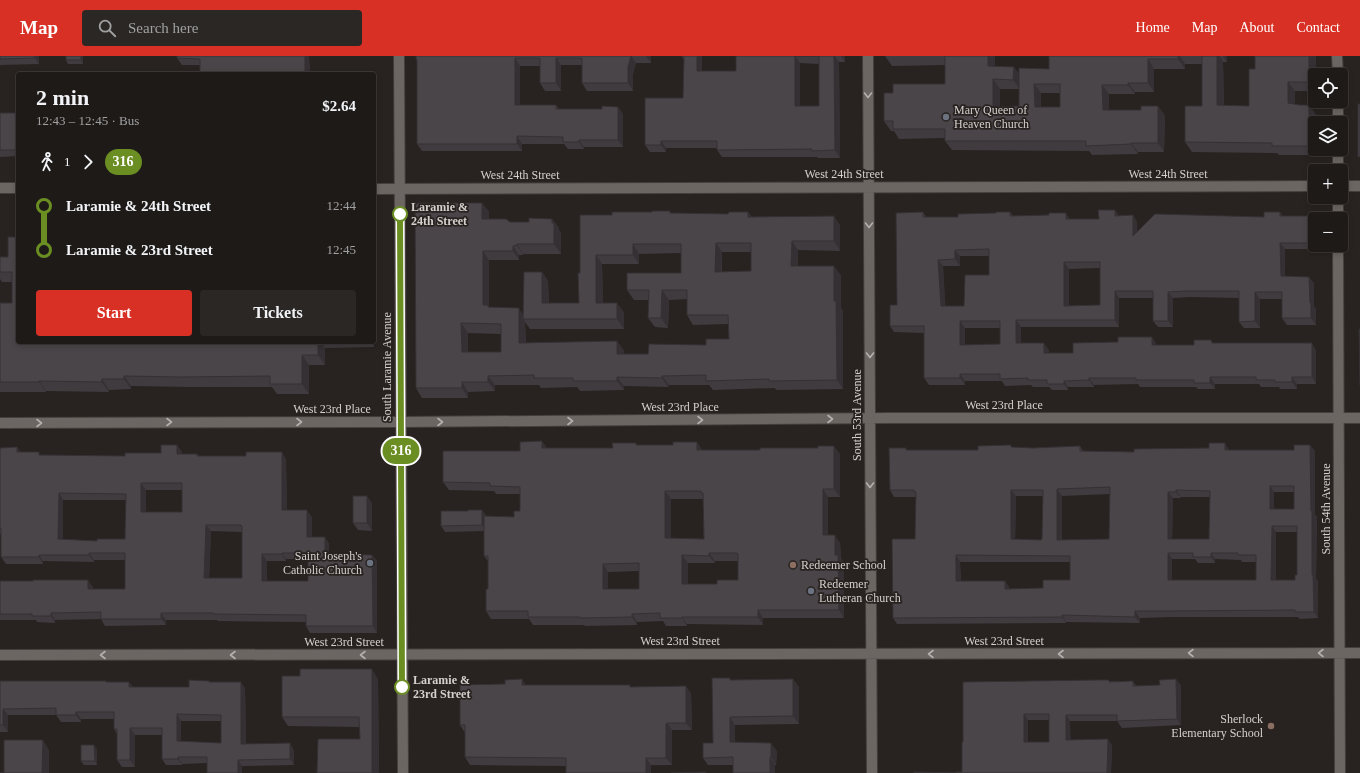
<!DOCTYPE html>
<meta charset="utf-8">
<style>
body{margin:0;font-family:"Times New Roman",serif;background:#2b2725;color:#f1f3f6;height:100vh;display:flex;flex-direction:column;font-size:15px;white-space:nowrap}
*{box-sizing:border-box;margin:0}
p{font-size:13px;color:#a1a1a2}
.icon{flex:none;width:22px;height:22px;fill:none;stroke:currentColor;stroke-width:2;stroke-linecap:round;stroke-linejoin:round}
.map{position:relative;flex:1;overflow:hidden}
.sheet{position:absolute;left:16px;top:16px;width:360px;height:272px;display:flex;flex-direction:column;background:#1e1a18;border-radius:4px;box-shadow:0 2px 6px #0003,0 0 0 1px #3c3837}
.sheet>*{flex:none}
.badge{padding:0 8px;border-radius:13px;font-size:14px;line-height:26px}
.controls{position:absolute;left:1308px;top:12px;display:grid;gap:8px}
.controls a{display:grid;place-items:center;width:40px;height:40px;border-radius:4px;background:#1e1a18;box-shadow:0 2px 6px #0003,0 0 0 1px #3c3837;font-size:20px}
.map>.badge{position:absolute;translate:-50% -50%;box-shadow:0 0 0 2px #fff}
.legs{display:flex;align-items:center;gap:6px;height:44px;padding:0 20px;font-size:13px}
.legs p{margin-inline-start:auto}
.overview{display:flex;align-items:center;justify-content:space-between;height:68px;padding:0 20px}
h1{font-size:22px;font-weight:600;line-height:30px}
.primary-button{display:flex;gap:8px;margin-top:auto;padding:8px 20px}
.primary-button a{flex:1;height:46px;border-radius:4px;background:#d93025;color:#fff;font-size:16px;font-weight:600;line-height:46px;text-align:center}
.primary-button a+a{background:#2b2725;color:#f1f3f6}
ul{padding:0 20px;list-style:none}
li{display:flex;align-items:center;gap:14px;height:44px;font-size:15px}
li i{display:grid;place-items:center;width:6px;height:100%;margin:0 5px;background:currentColor}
li i::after{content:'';width:10px;height:10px;margin:-5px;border:3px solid;border-radius:50%;background:#1e1a18}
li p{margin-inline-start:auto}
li:first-child i{background:linear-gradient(#0000 50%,currentColor 0)}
li:last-child i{background:linear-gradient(currentColor 50%,#0000 0)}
header{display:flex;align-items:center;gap:24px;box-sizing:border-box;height:56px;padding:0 20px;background:#d93025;color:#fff}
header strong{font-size:19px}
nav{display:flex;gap:22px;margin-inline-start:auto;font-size:14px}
.search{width:280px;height:36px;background:#2b2725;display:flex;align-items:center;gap:10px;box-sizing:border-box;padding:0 14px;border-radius:4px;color:#a1a1a2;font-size:15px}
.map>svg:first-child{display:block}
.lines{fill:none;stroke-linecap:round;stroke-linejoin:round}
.street-casing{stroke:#443f3d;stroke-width:12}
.secondary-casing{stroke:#443f3d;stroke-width:12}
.street{stroke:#6c6662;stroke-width:10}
.secondary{stroke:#6c6662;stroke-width:10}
.wall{fill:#403b3f;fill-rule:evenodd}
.shaded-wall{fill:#343033}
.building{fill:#4a4549;stroke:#343033;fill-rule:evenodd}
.oneway{stroke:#b5b0ae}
.line-1-casing{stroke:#fff;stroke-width:9}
.line-1{stroke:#6b8e23;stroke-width:6}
.worship-dot{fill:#6b7280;stroke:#282320;stroke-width:1.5}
.stop-1-dot{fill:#fff;stroke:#6b8e23;stroke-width:2}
.education-dot{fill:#8d6e63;stroke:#282320;stroke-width:1.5}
.labels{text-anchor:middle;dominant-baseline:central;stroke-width:3.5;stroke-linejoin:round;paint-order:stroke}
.poi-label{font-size:12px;fill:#d4d0ce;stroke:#282320;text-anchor:start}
.street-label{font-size:12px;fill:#d4d0ce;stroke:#282320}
.stop-label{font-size:12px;font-weight:bold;fill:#d4d0ce;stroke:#282320;text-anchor:start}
</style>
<header>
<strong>Map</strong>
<div class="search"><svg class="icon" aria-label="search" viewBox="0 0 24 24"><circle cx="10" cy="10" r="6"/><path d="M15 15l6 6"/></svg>Search here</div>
<nav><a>Home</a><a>Map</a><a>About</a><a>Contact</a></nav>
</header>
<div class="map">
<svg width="1360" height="717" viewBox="0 0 1360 717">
<rect width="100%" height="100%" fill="#282320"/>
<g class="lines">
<defs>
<path id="street" d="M868,0L872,717
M1337,0L1338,19
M1338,45V67
M1338,93V115
M1341,130H1360
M0,132H18
M374,133L1315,130
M1338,141V163
M1338,189L1340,717
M0,367L401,366L891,362H1360
M0,599L1360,597"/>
<path id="secondary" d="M399,0L403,717"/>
</defs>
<!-- street casing -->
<use href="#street" class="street-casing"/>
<!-- secondary casing -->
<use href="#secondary" class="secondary-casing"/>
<!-- street -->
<use href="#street" class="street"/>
<!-- secondary -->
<use href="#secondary" class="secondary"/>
</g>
<!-- wall -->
<path class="wall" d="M0,0H39V8L0,9Z
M83,0V8H68L66,4Z
M309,0L310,17L200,18V9H182L177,2Z
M416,0H651V7H636L633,18V35H587L582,27V9H561V35H545L540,27V10H520V49H556L559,53H602L618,51L623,58V91H584V93H568L564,88H522V95H422L417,88V5L416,3Z
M682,0H702V15H736V0H845V6H839L840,102H818L817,101H722L717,94V92H666V96H650L645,89L683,42L684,4L682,1ZM800,7L819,8V50H800Z
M885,0H995V10L1019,18L1049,13V0H1227V6H1223L1224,50H1249L1255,13V0H1316L1315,35H1295V48L1299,49H1309L1316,59V99H1279L1277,97L1192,96L1185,86L1202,50V8H1185V13H1154V36H1135V38H1109V54H1141L1158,50L1165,60L1164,96H1138V98L1092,99L1089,95L952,94L945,85V82L899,83L894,75H891L884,65L893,37L945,28V9L892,10ZM1000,33H1019V50L1000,51ZM1041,37H1060V51H1041Z
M0,57H18V100L0,101Z
M482,147L489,156V163L510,166H529L552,163L559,172V174L561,177V198H523V199H519V204H489V251L523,259L542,216L548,225L549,247H579L580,217L612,159L671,157L728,158L748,156L752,161L840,169V195L798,194V210L841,219V252L843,255V333L776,334L775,332L713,334L709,329H669L668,331L624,330V334L580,335L577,331L541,332L539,329H495V335L468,336V342H422L416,332ZM722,196H751V215L722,216ZM681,197V217L627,234L634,244H649L648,262L655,271L668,272L669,244L687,243V259L693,269L728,268L729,283L706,289L648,298H624V295L617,285L526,287L525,266L530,273H624V256L603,247L602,208H639V198ZM468,277L501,278V296H468Z
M1115,154L1119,160L1133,159L1137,166V176L1264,161L1284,160L1315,167V193H1285V220L1314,227V251L1316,253V269H1287L1282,262V243H1260V272H1244L1239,266V242L1190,241L1173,242V271H1158L1153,265V242H1119V271H1021V287L1049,294V297H1073L1118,286L1152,281L1156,288V289H1194L1211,284L1213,287L1316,294V328H1297V333H1280L1279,331H1261L1259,328H1215V333H1198L1196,331H1140L1138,328L1094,329V331H1068V334H1052L1049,331H1033L1031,329L1005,330L1002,325H965V329H929L924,322V277L894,276L890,270L897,249L923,156L926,161H958L1010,156L1013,160L1070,163H1099ZM960,200H989V219L964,250H945L943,210H960ZM1100,212V249L1069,250V213ZM965,272H1000V288L965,289Z
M18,181V286H374V245V291L325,292V309H309V338H277L272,331H190L131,330V333L109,334V336L46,335V336H0V247H12V226H2L0,223V201H8Z
M697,386L702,394L840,398V441H828V479L840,487L841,502L844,507V562H763V569L687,568V570H666L663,565L637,566V569L585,570L584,569H533L529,563H491L486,555L488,533V505L484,500V475L445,476L441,470L468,455L482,454L486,460L514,461L520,455V438H496L494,435L449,434L443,426L520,395L547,392H613L637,389H673ZM671,443H703L704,483L671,482ZM715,505H738V524L717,528H688V507H715ZM639,515V533H608V516Z
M177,389L182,396V398H197L199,400L286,403L287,454L312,461V481H325L329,488V498L372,499L377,505V577H310L306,570V566L218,565L217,564H166V569L105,570L101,563L55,564V567L37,566L36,564H0V525L93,531V533H125V504H94V506L43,505V508H6L1,501V478H0V392L17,391L20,396L41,399L125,400L161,397ZM146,434H182V456H146ZM63,444H126L125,483L97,485L63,483ZM211,475L242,476V522H209ZM286,503H308V525H267V505H286Z
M1310,389L1315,395V459L1317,461L1316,523L1318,525V562L1300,563L1298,561H1172L1140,562V567L1066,566V567L897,568L893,562L915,483L916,441H894L890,434L907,394H978L1012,391L1033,392L1080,390L1083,395L1134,396L1229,394H1294ZM1274,436H1294V453H1274ZM1110,438L1109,483L1062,484V440ZM1016,440H1043L1042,483L1041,484L1015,483ZM1181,441H1210L1209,483H1172L1173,442H1181ZM1276,476H1297V519L1295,524H1276ZM1172,503H1195L1198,507H1215V503L1241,504L1242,506H1256V524H1172ZM960,506H1070V524L1043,532L1009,533V531L1005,525H961Z
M372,447V475L358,474L353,467Z
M730,622L731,624L793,623L799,631V668L735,669V687L777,695L776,709H708L703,702L713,687Z
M378,623L379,717H317L360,683V671L288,670L282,661Z
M522,623L525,629L631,631L691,637L692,674H672V709L566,710L470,709L465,701V677L460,669L505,628Z
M0,625H106L107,626H129L133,631H189L209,625L210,626L245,632L246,688L294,694V709L242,710V717H207V707L182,708V709H166L162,703V679H135V711H122L117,704V678L114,673V663H81V666H61L56,659H8V676H0ZM181,665H221V687L181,685Z
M1133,625L1136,630L1181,629V669L1122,672L1117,665H1070V684L1112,689L1111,717H914H956L962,716L963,686V626ZM1028,664H1049V686H1028Z
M97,693V709H84L81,705Z"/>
<!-- shaded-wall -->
<path class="shaded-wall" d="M35,0H39V8L35,2Z
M81,0H83V8L81,4Z
M305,0H309L310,18L305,17Z
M631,0L636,7L633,18V35L628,27V11Z
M646,0H651V7Z
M697,0H702V23L697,15Z
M795,0L800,7V58L795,50Z
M834,0H835L839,6L840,102L835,94Z
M841,0H845V6Z
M988,0H995V19L988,10Z
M1178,0H1180L1185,8V13L1178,3Z
M1217,0H1220L1223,6L1224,59L1217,49Z
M1223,0H1227V6Z
M1309,0H1316L1315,34L1309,26Z
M515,2L520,10V56L515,49Z
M556,2L561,9V35L556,27Z
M1148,3L1154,13V36L1148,27Z
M1014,11L1021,20L1020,33L1013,24Z
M993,23L1000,33V60L993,51Z
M1288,26L1295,35V56L1288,47Z
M1128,27L1135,36V38L1128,29Z
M1034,28L1041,37V61L1035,51Z
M1102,29L1109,38V64L1103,54Z
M1309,49L1316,59V67H1315V93H1316V99L1309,90Z
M1158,50L1165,60L1164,96L1158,87Z
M618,51L623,58V91L618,84Z
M517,80L522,88V95L517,88Z
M579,84L584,91V93L579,86Z
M661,85L666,92V96L661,89Z
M1131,87L1138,96V98L1131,88Z
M482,147L489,156V172L482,163Z
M374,153L375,155L376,245L374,242Z
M1115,154L1120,161L1115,160Z
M748,156L755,165L748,161Z
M1280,156L1285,162L1280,160Z
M1066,157L1070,163H1066Z
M1133,159L1137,166L1138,187L1133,180Z
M834,160L840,169V195L834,185Z
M1310,160L1315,167V193L1310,187Z
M552,163L559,172V174L561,177V198L554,188Z
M792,185L798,194V219L791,210Z
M716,187L722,196L721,225L715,216Z
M1280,187L1285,193V227L1281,220Z
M517,188L523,198V199L517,189Z
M633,188L639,198V208L633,199Z
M513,190L519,199V204L513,195Z
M955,194L960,200V210L955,203Z
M483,195L489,204V251L483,249Z
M596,199L602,208L603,257L596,247Z
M938,204L943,210L946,256L941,250Z
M1064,206L1069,213V256L1064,250Z
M834,210L841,219V252L843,255V333L837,324L834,245Z
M542,216L548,225L549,256L542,247Z
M1309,221L1314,227V251L1316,253V269L1311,262L1310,247Z
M662,234L669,244L668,272L661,262Z
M1115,235L1119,242V271L1115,264Z
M1168,236L1173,242V271L1168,265Z
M1255,236L1260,243V272L1255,265Z
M374,245V291L370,286H374Z
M617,247L624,256V273L617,263Z
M519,252L525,262L523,263L525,266L526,296L519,287Z
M1016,264L1021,271V294L1016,287Z
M960,265L965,272V295L960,289Z
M461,267L468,277V306L462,296Z
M1152,281L1156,288V296L1152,289Z
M617,285L624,295V307L617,298Z
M318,286H321L325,292V309L318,299Z
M1044,287L1049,294V304L1044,297Z
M1312,287L1316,294V328L1312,321Z
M302,299L309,309V338L302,328Z
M960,318L965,325V329L960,322Z
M124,320L131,330V333L124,323Z
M488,320L495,329V335L488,326Z
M662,320L669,329L668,331L662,322Z
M617,321L624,330V334L617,325Z
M1210,321L1215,328V333L1210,327Z
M1292,321L1297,328V333L1292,326Z
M1089,322L1094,329V331L1089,324Z
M102,323L109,334V336L102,326Z
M39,325L46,335V336L39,326Z
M1064,325L1068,331V334L1064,328Z
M462,326L468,336V342L462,332Z
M542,385L548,393L542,392Z
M697,386L702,394H697Z
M1225,387L1229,394H1225Z
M177,389L182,396V405L177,398Z
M1310,389L1315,395V459L1317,461L1316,523L1318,525V562L1314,556L1312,519L1311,455Z
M834,390L840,398V441L834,433Z
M17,391L22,398L17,396Z
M282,396L286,403L287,461L282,454Z
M141,427L146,434V462L141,456Z
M1270,430L1274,436V459L1270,453Z
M823,433L828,441V487L823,479Z
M1057,433L1062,440V490L1057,484Z
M1011,434L1016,440L1015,489L1011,483Z
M1176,434L1181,441V442L1176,436Z
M665,435L671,443V490L665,482Z
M1168,436L1173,442L1172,490L1168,483Z
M59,437L63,444V490L58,483Z
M367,440L372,447V475L367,467Z
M307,454L312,461V488L307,481Z
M482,454L486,459V475L482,469Z
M206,469L211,475L209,529L204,522Z
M1272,470L1276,476V530L1271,524Z
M835,479L840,487L841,502L844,507V562L839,554L835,499Z
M325,481L329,488V505L325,498Z
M89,497L94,504V506L89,499Z
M282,497L286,503V505L282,498Z
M709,497L715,505V507L709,500Z
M1168,497L1172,503V531L1168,524Z
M1211,497L1215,503V507L1211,501Z
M262,498L267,505V532L262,525Z
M39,499L43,505V508L39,501Z
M372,499L377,505V577L373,570Z
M682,499L688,507V536L682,528Z
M956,499L960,506L961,531L956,525Z
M603,508L608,516V541L603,533Z
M88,524L93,531V539L88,533Z
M1005,525L1009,531V539L1005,533Z
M758,554L763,562V569L758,561Z
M1135,555L1140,562V567L1135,561Z
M51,557L55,564V567L51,560Z
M161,557L166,564V569L161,563Z
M632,558L637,566V569L632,561Z
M1062,559L1066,566V567L1062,561Z
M682,561L687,568V570L682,562Z
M372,613L378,623L379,717H372Z
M522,623L527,631L522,629Z
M793,623L799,631V668L793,660Z
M1176,623L1181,629V669L1177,663Z
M129,626L134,633L129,631Z
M241,626L245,632L246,694L241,688Z
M686,630L691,637L692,674L686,667Z
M3,653L8,659V676L3,669Z
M76,656L81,663V666L76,659Z
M177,658L181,665V691L177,685Z
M1024,658L1028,664V692L1024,686Z
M1066,659L1070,665L1071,690L1066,684Z
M730,661L735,669V694L730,686Z
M667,667L672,674V709L666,702V668Z
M130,672L135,679V711L130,704Z
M1108,683L1112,689L1111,717H1107Z
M43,684L49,694V717H42Z
M290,687L294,694V709L290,703Z
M771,687L777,695L776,709L771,701Z
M94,689L97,693V709L95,705Z
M178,701L182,708V709L178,703Z
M770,701L775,709V717H770Z
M646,702L651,709V717H646Z
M238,704L242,710V717H238Z"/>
<!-- building -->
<path class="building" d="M0,0H35V2L0,3Z
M66,0H81V4H66Z
M177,0H305V17H330V18H200V3L177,2Z
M416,0H631L628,11V27H582V2H556V27H540V2H515V49H556V53H602V50L618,51V84H579V86H563V81L517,80V88H417V3H416Z
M682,0H697V15H736V0H834L835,94L812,95V93L717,94V85H661V89H645V42H683L684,1H682ZM795,0H819V50H795Z
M945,0H988V10L1014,11L1013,24L993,23V51L1019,50V12L1049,13V0H1178V3H1148V27H1128V29H1102L1103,54H1141V50H1158V87H1131V88L1086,90V85H945V73H893V65H884V37H893V28H945ZM1034,28H1060V51H1035Z
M1202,0H1217V49L1249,50V13H1255V0H1309V26H1288V47L1299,49H1309V90H1272V87L1185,86V50H1202Z
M1358,48H1360V101H1358Z
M0,57H18V94H0Z
M415,147H482V163H506L510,166H529V162L552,163V167H554V188H517V189L513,190V195H483V249H488V251L519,252V287L617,285V298H648L649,288L706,289V283H729L728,259H687V234H662L661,262H648L649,234H627V217H681V188H633V199H596V247H617V263H523L524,216H542V247H579L578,217H580V159H612V156H652V155H670V157L728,158L729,156H748V161L834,160V185H792L791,210H834V245H836L837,324L769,325V323L706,325V319L662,320V322L617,321V325H573V322H534V319L488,320V326H462V332H416ZM716,187H751V215L715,216ZM461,267L501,268V296H462Z
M1098,154H1115V160L1133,159V180L1155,158L1264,161V156H1280V160H1310V187H1280L1281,220L1309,221L1310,247H1311V262H1282V236H1255V265L1239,266V235H1185L1168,236V265H1153V235H1115V264H1016V287H1044V297H1073V287L1118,286V281H1152V289H1194V284H1211L1212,287H1312V321H1292V326H1275V324H1256V321H1210V327H1194V324H1136V322H1089V324L1064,325V328H1047V324H1028V322L1000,323V318H960V322H924V270H890V249H897L896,157L923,156V161H958V158L996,157V156H1010V160L1049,159V157H1066V163H1099ZM989,193V219H965L964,250H941L938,204L955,203V194ZM1064,206H1100V249L1064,250ZM960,265H1000V288L960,289Z
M8,181H18V286H318V299H302V328H270V320L183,321L124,320V323H102V326L39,325V326H0V247H12V216H0V201H8Z
M1359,273H1360V329Z
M542,385V392H613L612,387H636V389H673V386H697V394H760V392H818V390H834V433H823V479H835V499H838L839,554H758V561H682V562H660V557L632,558V561L580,562V561H528V555H486V533H488V500H484V460L514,461V455H520V431L490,430V427L443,426V395H520V386ZM665,435H701V437H703L704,483L665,482ZM709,497H737L738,498V524H717V528H682V499L709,500ZM639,507V533H603V508Z
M1209,387H1225V394H1294V389H1310L1311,455H1312V519H1313L1314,556H1295V554L1168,555H1135V561L1062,559V561L893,562L892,483H915L916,436H914V434H890L889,392H906V394H978V390L1011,389V391L1033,392L1080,390V395L1134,396V393L1209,392ZM1270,430H1294V453H1270ZM1110,431L1109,483L1057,484V433ZM1011,434H1043L1042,483L1041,484L1011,483ZM1176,434L1210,435L1209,483H1168V436H1176ZM1272,470H1297V519H1295V524H1271ZM1168,497H1193V501H1211V497H1238V499H1256V524H1168ZM956,499L1070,500V524H1043V532L1005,533V525H956Z
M161,389H177V398H197V400H246V396H282V454H307V481H325V498L372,499L373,570H306V559L214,558V557H161V563H101V556L51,557V560H32V558H0V525H33V524H88V533H125V497H89V499H39V501H1V472H0V392L17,391V396H39V399L125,400V397H161ZM141,427H182V456H141ZM59,437L126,438L125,483H97V485L58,483ZM206,469H241L242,471V522H204ZM282,497H308V525H262V498H282Z
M353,440H367V467H353Z
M468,454H482V469L441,470V455H468Z
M300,613H372V717H317L318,683H360L359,661H282V620H300Z
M712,622H730V624L793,623V660L730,661V686L771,687V701H770V717H733V701L703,702V687H713Z
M522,623V629H630V631L686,630V667H667L666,668V702H646V717H566V702L465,701V669H460V629L505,628V624Z
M1176,623L1177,663L1117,665V659H1066V684L1108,683L1107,717H1110H914V716L956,717V716H962V686H963V626L1097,624H1109V626L1133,625V630L1160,629L1159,624ZM1024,658H1049V686H1024Z
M189,624L209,625V626H241V688L290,687V703L238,704V717H207V701H178V703H162V672H130V704H117V673H114V656H76V659H56V652L3,653V669H0V625H106V626H129V631H189ZM177,658L221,659V687L177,685Z
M4,684H43L42,717H0H4Z
M81,689H94L95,705H81Z
M706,716V717H671Z"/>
<!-- one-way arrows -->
<defs><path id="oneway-chevron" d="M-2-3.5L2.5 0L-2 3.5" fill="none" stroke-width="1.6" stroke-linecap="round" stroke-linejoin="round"/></defs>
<g class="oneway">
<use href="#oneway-chevron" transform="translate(868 39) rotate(90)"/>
<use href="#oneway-chevron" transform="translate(869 169) rotate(90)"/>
<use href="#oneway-chevron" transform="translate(870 299) rotate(90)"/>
<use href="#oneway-chevron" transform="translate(830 363)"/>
<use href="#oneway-chevron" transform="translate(700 364)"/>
<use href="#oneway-chevron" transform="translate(570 365)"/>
<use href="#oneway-chevron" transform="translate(169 366)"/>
<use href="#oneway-chevron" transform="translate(299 366)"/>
<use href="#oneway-chevron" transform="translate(440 366)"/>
<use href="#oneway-chevron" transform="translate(39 367)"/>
<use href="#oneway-chevron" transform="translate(870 429) rotate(90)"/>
<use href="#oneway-chevron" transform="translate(1191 597) rotate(180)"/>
<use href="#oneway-chevron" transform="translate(1321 597) rotate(-180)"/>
<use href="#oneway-chevron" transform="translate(931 598) rotate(180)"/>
<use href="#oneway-chevron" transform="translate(1061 598) rotate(180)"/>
<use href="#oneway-chevron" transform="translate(103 599) rotate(-180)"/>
<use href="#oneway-chevron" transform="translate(233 599) rotate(-180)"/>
<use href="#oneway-chevron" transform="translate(363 599) rotate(-180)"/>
</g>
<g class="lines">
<defs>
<path id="line-1" d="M400,158L402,631"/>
</defs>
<!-- line-1 casing -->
<use href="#line-1" class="line-1-casing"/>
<!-- line-1 -->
<use href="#line-1" class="line-1"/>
</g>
<!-- markers -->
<g class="worship-dot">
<circle cx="946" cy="61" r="4"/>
<circle cx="370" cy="507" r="4"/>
<circle cx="811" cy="535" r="4"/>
</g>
<g class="stop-1-dot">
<circle cx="400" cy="158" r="7"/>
<circle cx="402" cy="631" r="7"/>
</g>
<g class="education-dot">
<circle cx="793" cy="509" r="4"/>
<circle cx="1271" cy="670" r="4"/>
</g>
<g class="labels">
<!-- poi labels -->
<g class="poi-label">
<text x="954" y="54">Mary Queen of<tspan x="954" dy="14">Heaven Church</tspan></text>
<text x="362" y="500" text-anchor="end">Saint Joseph's<tspan x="362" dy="14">Catholic Church</tspan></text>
<text x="801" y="509">Redeemer School</text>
<text x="819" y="528">Redeemer<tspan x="819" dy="14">Lutheran Church</tspan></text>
<text x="1263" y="663" text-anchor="end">Sherlock<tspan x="1263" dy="14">Elementary School</tspan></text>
</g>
<!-- street labels -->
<g class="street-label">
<text x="844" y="118">West 24th Street</text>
<text x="1168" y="118">West 24th Street</text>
<text x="520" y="119">West 24th Street</text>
<text transform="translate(387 311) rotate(-90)">South Laramie Avenue</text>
<text x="1004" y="349">West 23rd Place</text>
<text x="680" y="351">West 23rd Place</text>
<text x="332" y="353">West 23rd Place</text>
<text transform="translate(857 359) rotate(-90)">South 53rd Avenue</text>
<text transform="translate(1326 453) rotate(-90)">South 54th Avenue</text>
<text x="680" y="585">West 23rd Street</text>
<text x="1004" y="585">West 23rd Street</text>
<text x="344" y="586">West 23rd Street</text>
</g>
<!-- stop labels -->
<g class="stop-label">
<text x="411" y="151">Laramie &amp;<tspan x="411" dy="14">24th Street</tspan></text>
<text x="413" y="624">Laramie &amp;<tspan x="413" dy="14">23rd Street</tspan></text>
</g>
</g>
</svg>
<div class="controls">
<a><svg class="icon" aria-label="locate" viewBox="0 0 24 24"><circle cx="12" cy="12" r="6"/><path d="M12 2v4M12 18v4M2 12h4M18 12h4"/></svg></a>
<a><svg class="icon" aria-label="layers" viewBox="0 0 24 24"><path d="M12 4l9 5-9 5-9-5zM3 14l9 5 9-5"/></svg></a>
<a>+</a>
<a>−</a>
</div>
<b class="badge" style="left:401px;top:395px;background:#6b8e23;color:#fff">316</b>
<section class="sheet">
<div class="overview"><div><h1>2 min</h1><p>12:43 – 12:45 · Bus</p></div><b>$2.64</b></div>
<div class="legs"><svg class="icon" aria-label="walk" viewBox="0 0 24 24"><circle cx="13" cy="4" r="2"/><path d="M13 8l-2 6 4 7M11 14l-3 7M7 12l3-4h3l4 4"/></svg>1<svg class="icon" aria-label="forward" viewBox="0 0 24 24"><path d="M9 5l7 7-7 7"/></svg><b class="badge" style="background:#6b8e23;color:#fff">316</b></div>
<ul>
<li><i style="color:#6b8e23"></i><b>Laramie &amp; 24th Street</b><p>12:44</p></li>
<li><i style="color:#6b8e23"></i><b>Laramie &amp; 23rd Street</b><p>12:45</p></li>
</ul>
<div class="primary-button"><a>Start</a><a>Tickets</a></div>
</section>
</div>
